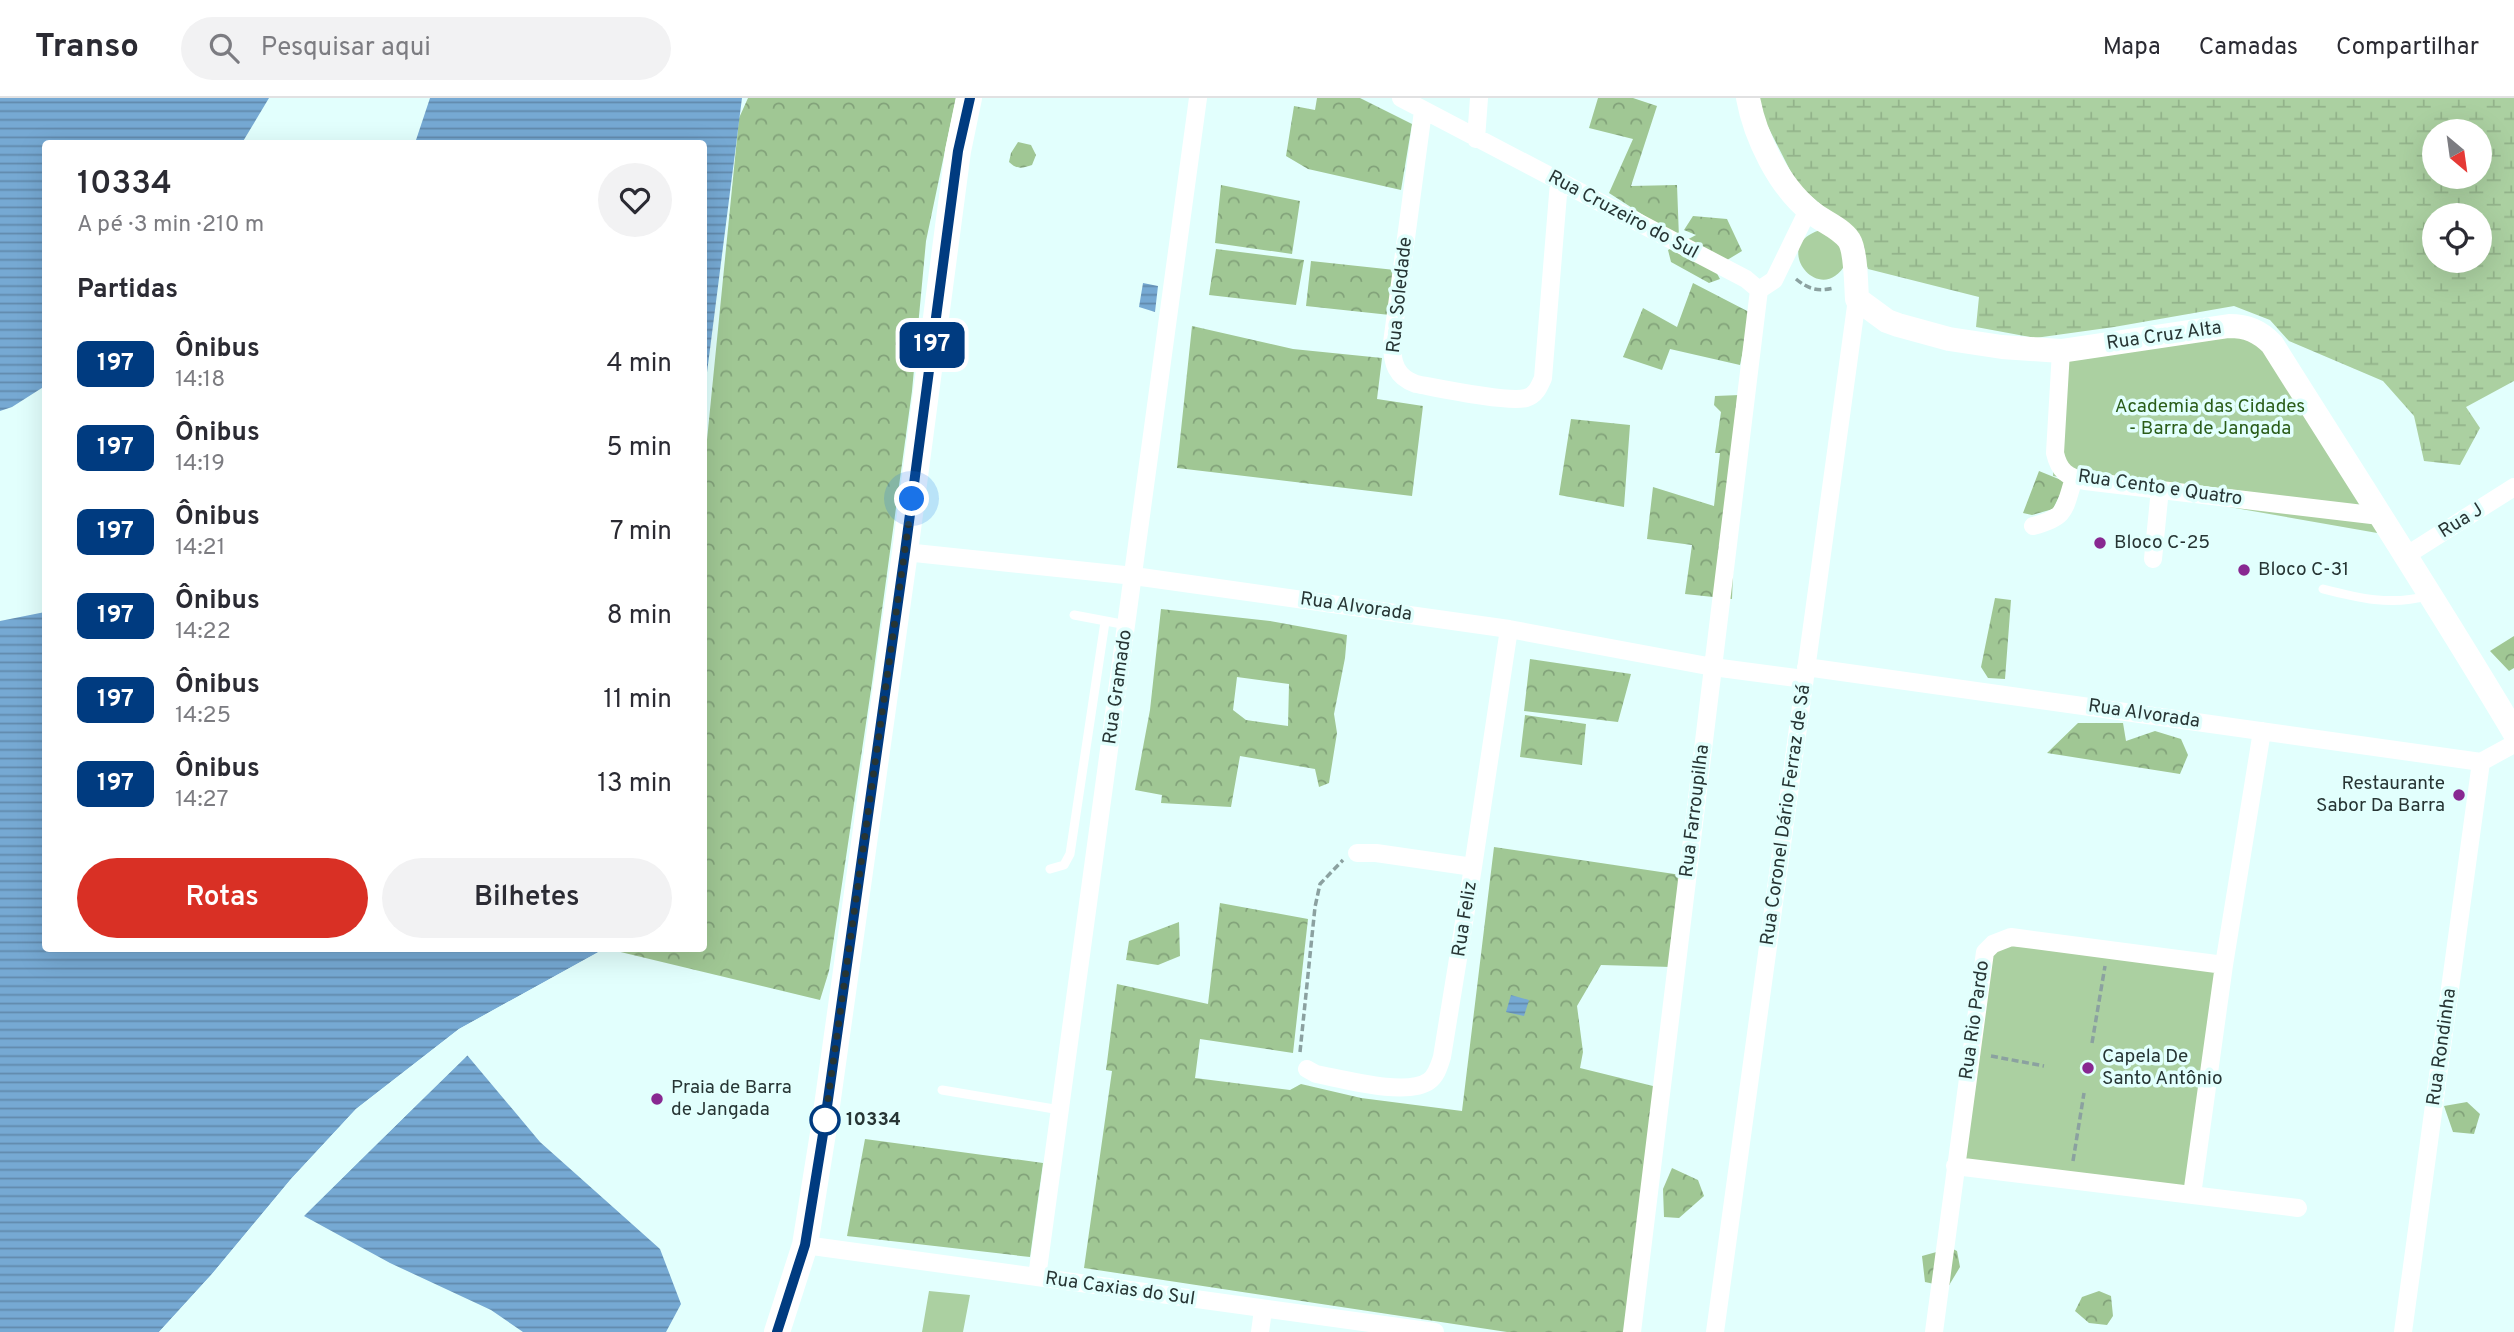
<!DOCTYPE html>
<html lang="pt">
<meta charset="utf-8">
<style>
body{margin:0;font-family:Overpass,sans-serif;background:#f2f2f3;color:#2b2b33;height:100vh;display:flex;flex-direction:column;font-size:26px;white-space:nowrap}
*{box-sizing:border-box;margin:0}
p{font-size:23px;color:#7c7c81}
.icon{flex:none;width:38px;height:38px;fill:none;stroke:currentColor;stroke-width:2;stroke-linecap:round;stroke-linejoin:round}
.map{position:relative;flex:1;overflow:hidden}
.panel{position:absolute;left:42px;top:42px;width:665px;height:812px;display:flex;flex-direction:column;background:#fff;border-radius:7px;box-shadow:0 7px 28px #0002}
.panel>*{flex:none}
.badge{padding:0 14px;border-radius:10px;font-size:24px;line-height:46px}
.needle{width:46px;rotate:151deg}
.controls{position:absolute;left:2422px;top:21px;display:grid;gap:14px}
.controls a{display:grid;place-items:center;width:70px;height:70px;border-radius:50%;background:#fff;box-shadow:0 7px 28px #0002;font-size:35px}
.you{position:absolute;width:35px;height:35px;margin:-18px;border:5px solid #fff;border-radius:50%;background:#1a73e8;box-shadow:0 0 0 10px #1a73e833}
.map>.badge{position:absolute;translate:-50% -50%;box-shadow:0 0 0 4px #fff}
h2{padding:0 35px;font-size:26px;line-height:63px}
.round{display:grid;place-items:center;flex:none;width:74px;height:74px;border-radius:37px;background:#f2f2f3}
.overview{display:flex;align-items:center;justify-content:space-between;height:119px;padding:0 35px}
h1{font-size:33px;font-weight:600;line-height:52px}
.button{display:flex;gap:14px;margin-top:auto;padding:14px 35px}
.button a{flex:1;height:80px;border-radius:42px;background:#d93025;color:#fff;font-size:28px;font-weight:600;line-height:80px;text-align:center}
.button a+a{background:#f2f2f3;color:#2b2b33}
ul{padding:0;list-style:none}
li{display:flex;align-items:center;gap:21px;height:84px;padding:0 35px}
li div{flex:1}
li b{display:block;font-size:26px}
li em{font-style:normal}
li .badge{min-width:77px;font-weight:700;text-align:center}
header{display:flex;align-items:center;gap:42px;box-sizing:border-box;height:98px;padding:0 35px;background:#fff;border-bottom:2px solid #e1e1e2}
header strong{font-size:33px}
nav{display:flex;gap:38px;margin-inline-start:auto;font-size:24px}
.search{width:490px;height:63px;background:#f2f2f3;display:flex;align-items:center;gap:18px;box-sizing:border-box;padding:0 24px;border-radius:38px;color:#7c7c81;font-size:26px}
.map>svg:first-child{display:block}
.green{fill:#abd0a1}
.forest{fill:url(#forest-crowns);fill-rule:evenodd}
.wetland{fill:url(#wetland-marsh);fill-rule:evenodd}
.water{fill:url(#water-rules)}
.pier{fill:#e2fffd}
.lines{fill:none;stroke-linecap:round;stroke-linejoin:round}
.path{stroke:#8ba1a0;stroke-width:3.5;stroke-dasharray:7 3.5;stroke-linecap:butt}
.service{stroke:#fff;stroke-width:9}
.minor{stroke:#fff;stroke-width:18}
.secondary{stroke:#fff;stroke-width:24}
.primary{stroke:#fff;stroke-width:26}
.line-casing{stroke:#fff;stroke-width:16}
.line{stroke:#003b80;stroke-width:10}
.walk{stroke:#273534;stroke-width:7;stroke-dasharray:0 12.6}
.poi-dot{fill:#882891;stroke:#e2fffd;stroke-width:2.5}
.stop-dot{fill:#fff;stroke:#003b80;stroke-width:3.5}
.labels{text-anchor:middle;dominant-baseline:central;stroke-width:7;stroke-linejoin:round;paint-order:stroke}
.street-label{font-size:19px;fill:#273534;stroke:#e2fffd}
.park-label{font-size:19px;fill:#2a5d19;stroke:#e2fffd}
.poi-label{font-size:19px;fill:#273534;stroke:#e2fffd;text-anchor:start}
.stop-label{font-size:19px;font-weight:bold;fill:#273534;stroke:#e2fffd;text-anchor:start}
</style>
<header>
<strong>Transo</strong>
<div class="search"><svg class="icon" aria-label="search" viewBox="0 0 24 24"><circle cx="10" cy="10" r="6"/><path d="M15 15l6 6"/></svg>Pesquisar aqui</div>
<nav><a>Mapa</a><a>Camadas</a><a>Compartilhar</a></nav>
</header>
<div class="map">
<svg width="2514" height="1234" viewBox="0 0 2514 1234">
<defs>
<pattern id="forest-crowns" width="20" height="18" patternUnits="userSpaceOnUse" patternTransform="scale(1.75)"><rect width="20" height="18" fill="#a0c794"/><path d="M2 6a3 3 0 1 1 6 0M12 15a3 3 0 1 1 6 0" fill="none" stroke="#82a27a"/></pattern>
<pattern id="wetland-marsh" width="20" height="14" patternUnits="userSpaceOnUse" patternTransform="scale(1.75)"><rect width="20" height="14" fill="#abd0a1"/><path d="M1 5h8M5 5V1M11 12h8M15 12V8" fill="none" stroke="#93b38b"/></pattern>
<pattern id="water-rules" width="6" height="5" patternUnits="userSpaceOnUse" patternTransform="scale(1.75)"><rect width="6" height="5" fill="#76a9d3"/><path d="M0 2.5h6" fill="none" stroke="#618aac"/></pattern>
</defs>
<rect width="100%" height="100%" fill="#e2fffd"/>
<!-- green -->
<path class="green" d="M1821,132L1836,136L1846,165C1821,212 1768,146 1821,132Z
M2261,239L2383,436L2053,378L2062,255L2159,242Z
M1993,846L2224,867L2192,1097L1955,1068Z
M929,1193L970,1197L963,1234H922Z"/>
<!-- forest -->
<path class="forest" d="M748,0H956L926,143L912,293L872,585L829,873L820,902L608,851L704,850V372L739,20Z
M1317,0H1360L1412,26L1401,92L1308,71L1286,58L1294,8L1315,12Z
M1598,0H1633L1657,8L1631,88L1677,87L1679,140L1609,95L1633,41L1589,30Z
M1018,44L1031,47L1036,57L1032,67C1023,70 1017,72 1009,64L1011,55Z
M1221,87L1300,103L1292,156L1215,145Z
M1693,118L1727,121L1742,153L1714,170L1720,181L1709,185L1671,164L1668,152L1696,137L1684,132Z
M1216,151L1304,162L1296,207L1209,197Z
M1311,163L1395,172L1390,217L1306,208Z
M1693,185L1751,215L1740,267L1670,251L1662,272L1623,259L1643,210L1677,229Z
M1192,228L1293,251L1382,260L1377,301L1423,308L1412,398L1177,370Z
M1740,297L1732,501L1685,496L1692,447L1647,441L1653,389L1714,408L1720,355H1715L1721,314L1714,307L1715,298Z
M1571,321L1630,327L1624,409L1559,397Z
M2039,373L2066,384L2053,411L2032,417L2023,415Z
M1995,500L2011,502L2005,581L1988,580L1981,569Z
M1161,511L1270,523L1347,537L1345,560L1334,616L1337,635L1329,685L1319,689L1315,671L1240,658L1231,709L1161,705L1162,697L1135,692L1150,612ZM1237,579L1289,586L1288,628L1246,622L1233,612Z
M2514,538V570L2509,573L2490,553Z
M1530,561L1631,576L1618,624L1524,613Z
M1525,617L1586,626L1582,667L1520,659Z
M2078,625H2123L2126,643L2155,633L2181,641L2188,657L2180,676L2047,655Z
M1494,749L1681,777L1671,869L1601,867L1577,908L1583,954L1580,970L1657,989L1626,1234H1507L1084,1170L1112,973L1106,972L1117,886L1208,906L1220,805L1308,821L1293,955L1200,941L1195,980L1290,992L1301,986L1361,1000L1462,1013Z
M1179,824L1180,858L1158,867L1126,862L1129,843Z
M2467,1004L2480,1016L2474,1036L2453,1034L2444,1008Z
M865,1041L1043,1065L1030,1159L847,1138Z
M1672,1070L1698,1082L1704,1098L1679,1120L1664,1119L1663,1091Z
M1951,1150L1957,1153L1960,1169L1948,1189L1925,1184L1922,1158Z
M2099,1193L2111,1198L2113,1218L2107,1227L2089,1225L2075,1213L2082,1199Z"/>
<!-- wetland -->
<path class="wetland" d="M1758,0H2514V283L2466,309L2480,330L2460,367L2424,363L2414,318L2383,283L2289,243L2270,222L2234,208L2114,229L2035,240L1976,229L1979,199L1868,171L1855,136L1797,86L1764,21ZM2434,33H2480V79H2434ZM2434,117H2480V163H2434Z"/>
<!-- water -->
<path class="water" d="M0,0H269L242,45L46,46L45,288L12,309L0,313Z
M430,0H742L704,298V46L415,45Z
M1143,185L1158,188L1155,214L1139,209Z
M45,514L46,850L604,851L459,931L356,1011L291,1081L212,1176L159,1234H0V523Z
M1511,897L1529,902L1524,918L1506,914Z
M467,957L540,1044L660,1151L681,1206L666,1234H523L491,1212L390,1165L304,1118Z"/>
<!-- pier -->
<path class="pier" d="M604,851L587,864L461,934L359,1013L294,1083L214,1178L163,1234H159L212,1176L291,1081L356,1011L459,931Z
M467,953L470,955L301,1120V1116L343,1073Z"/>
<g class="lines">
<!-- path -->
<path class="path" d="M1796,181C1808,191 1818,194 1834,190
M2092,945L2105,868
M1300,954L1315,809L1320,786L1343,762
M1991,958L2044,968
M2073,1063L2084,995"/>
<!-- service -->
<path class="service" d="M2323,491C2358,500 2391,508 2427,498
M1074,517L1127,527
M1050,771L1064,767L1070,756L1105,524
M942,992L1060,1012"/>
<!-- minor -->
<path class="minor" d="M1401,0L1746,181L1759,192L1774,182L1808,112
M1423,13L1392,245C1392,265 1396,279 1416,286C1438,290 1508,305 1526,300C1536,297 1539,289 1543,280L1559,84
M1476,41L1479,0
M2061,253L2055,355C2059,373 2067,379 2085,383L2380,418
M2033,428C2067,419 2064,412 2074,380
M905,454L1134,478L1509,531L1713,569L1804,581
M2407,457L2514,389
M2153,461L2160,391
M1806,569L2481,664
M2481,664L2514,646
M1357,755H1376L1473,769
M1307,971L1316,976C1343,981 1407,999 1429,983C1437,977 1439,968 1442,959L1473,769L1509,531
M1955,1068L2298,1110
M2192,1097L2224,867L2262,633
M805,1147L1435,1234
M1037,1179L1198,0
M1260,1234L1263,1212
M1632,1234L1759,192
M1715,1234L1857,201
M1934,1234L1985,854L1993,846L2011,839L2224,867
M2403,1234L2481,664"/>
<!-- secondary -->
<path class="secondary" d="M1748,0C1755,39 1779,88 1810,113C1821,123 1840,129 1849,142C1856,153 1856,186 1857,201L1887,223L1898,227L1949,241L2002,249L2061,253L2229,228C2247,228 2259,233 2272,246C2353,375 2436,503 2514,634"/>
<!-- primary -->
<path class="primary" d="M777,1234L805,1147L824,1029L905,454L958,53L969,0"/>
</g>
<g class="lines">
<defs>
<path id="line" d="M777,1234L805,1147L824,1030L905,454L958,53L970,0"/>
</defs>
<!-- line casing -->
<use href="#line" class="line-casing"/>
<!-- line -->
<use href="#line" class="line"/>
<!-- walk -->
<path class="walk" d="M825,1022L824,1030L912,401"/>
</g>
<!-- markers -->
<g class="poi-dot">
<circle cx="2100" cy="445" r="7"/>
<circle cx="2244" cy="472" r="7"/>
<circle cx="2459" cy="697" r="7"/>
<circle cx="2088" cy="970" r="7"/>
<circle cx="657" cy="1001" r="7"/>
</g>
<circle class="stop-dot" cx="825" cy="1022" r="14"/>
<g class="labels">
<!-- street labels -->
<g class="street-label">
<text transform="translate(1623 117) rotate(28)">Rua Cruzeiro do Sul</text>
<text transform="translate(1400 197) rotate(-84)">Rua Soledade</text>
<text transform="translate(2164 238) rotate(-8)">Rua Cruz Alta</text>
<text transform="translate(2160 390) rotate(8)">Rua Cento e Quatro</text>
<text transform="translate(2461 423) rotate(-32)">Rua J</text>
<text transform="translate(1356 509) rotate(8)">Rua Alvorada</text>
<text transform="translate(1118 589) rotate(-82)">Rua Gramado</text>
<text transform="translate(2144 616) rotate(8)">Rua Alvorada</text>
<text transform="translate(1695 713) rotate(-83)">Rua Farroupilha</text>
<text transform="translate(1786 717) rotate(-82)">Rua Coronel Dário Ferraz de Sá</text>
<text transform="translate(1465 821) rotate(-81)">Rua Feliz</text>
<text transform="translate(1975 922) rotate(-82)">Rua Rio Pardo</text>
<text transform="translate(2442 949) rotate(-82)">Rua Rondinha</text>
<text transform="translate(1120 1191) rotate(8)">Rua Caxias do Sul</text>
</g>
<!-- park labels -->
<g class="park-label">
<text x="2210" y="309">Academia das Cidades<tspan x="2210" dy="22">- Barra de Jangada</tspan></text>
</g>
<!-- poi labels -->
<g class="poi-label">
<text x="2114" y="445">Bloco C-25</text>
<text x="2258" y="472">Bloco C-31</text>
<text x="2445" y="686" text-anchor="end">Restaurante<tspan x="2445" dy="22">Sabor Da Barra</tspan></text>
<text x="2102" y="959">Capela De<tspan x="2102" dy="22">Santo Antônio</tspan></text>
<text x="671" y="990">Praia de Barra<tspan x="671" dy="22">de Jangada</tspan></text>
</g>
<!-- stop labels -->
<g class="stop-label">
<text x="846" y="1022">10334</text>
</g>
</g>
</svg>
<div class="controls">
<a><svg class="needle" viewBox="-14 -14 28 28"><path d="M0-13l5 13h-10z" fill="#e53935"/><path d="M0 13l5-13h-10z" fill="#7c7c81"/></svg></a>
<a><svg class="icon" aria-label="locate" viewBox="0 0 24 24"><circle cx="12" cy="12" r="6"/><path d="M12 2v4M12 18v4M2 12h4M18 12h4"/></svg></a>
</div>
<div class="you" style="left:912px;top:401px"></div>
<b class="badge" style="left:932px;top:247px;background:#003b80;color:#fff">197</b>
<section class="panel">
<div class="overview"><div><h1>10334</h1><p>A pé · 3 min · 210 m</p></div><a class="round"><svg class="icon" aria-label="heart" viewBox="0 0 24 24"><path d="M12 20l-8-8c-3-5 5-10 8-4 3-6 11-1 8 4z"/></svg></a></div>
<h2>Partidas</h2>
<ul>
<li><span class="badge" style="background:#003b80;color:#fff">197</span><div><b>Ônibus</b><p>14:18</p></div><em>4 min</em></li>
<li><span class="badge" style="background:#003b80;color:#fff">197</span><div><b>Ônibus</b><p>14:19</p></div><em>5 min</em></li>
<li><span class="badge" style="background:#003b80;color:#fff">197</span><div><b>Ônibus</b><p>14:21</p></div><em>7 min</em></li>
<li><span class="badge" style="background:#003b80;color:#fff">197</span><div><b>Ônibus</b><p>14:22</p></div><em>8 min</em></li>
<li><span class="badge" style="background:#003b80;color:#fff">197</span><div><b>Ônibus</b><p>14:25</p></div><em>11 min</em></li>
<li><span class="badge" style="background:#003b80;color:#fff">197</span><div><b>Ônibus</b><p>14:27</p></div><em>13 min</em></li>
</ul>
<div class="button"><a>Rotas</a><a>Bilhetes</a></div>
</section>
</div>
